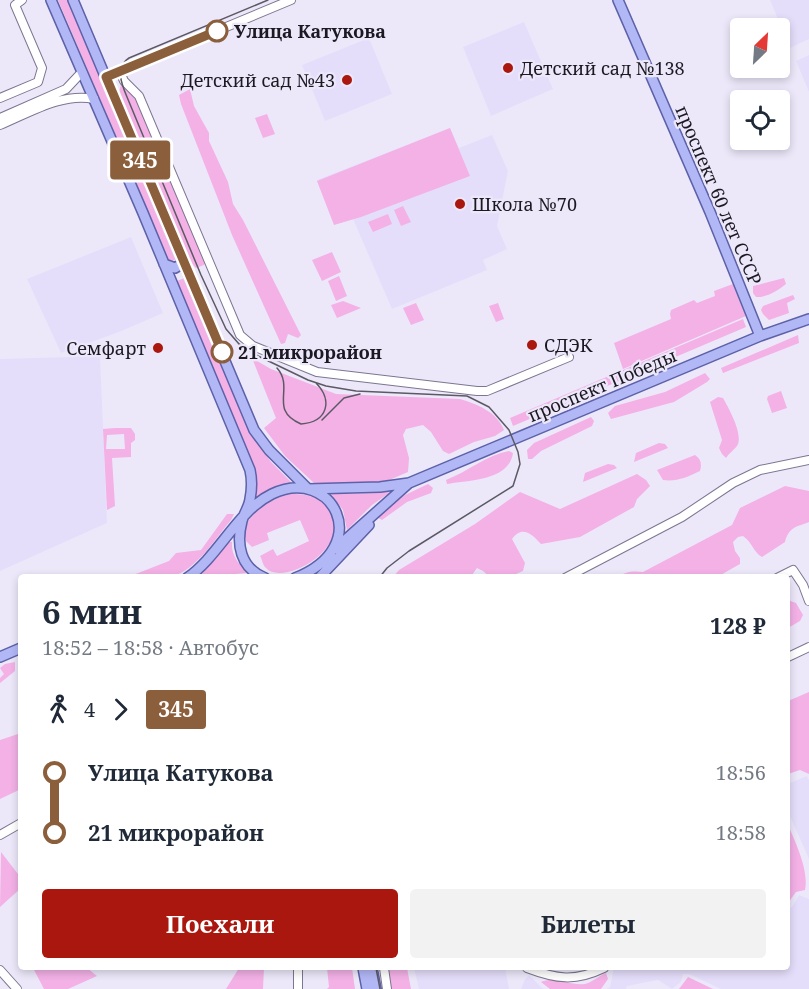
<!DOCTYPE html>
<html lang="ru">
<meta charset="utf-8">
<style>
body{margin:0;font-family:"Noto Serif",serif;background:#f2f2f3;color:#1f2937;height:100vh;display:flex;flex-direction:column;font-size:22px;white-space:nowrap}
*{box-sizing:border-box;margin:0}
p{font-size:20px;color:#747a83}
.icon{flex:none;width:33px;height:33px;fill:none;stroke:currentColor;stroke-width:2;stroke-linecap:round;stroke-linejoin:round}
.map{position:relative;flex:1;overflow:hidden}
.drawer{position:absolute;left:18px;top:574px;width:772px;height:396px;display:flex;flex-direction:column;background:#fff;border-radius:6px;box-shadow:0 3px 9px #0003}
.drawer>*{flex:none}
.badge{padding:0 12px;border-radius:4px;font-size:21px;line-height:39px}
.needle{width:39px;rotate:25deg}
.buttons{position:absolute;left:730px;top:18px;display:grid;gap:12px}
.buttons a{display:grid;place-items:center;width:60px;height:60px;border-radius:6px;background:#fff;box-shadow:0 3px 9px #0003;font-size:30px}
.map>.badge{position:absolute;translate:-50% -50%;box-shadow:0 0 0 3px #fff}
.legs{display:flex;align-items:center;gap:9px;height:66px;padding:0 24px;font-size:20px}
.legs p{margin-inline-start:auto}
.overview{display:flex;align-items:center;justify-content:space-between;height:102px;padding:0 24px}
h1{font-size:33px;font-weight:700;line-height:45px}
.cta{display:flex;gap:12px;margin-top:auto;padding:12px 24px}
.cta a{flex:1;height:69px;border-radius:6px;background:#a9170e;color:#fff;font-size:24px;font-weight:700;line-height:69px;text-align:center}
.cta a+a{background:#f2f2f3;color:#1f2937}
ul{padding:0 24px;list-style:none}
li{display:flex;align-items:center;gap:21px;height:60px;font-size:22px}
li i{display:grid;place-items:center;width:9px;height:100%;margin:0 8px;background:currentColor}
li i::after{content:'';width:15px;height:15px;margin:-8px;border:4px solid;border-radius:50%;background:#fff}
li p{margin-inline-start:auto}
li:first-child i{background:linear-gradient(#0000 50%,currentColor 0)}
li:last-child i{background:linear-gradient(currentColor 50%,#0000 0)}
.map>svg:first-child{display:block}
.built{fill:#e5defb}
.green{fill:#f3b1e6;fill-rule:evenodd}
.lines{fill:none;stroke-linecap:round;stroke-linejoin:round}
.minor-casing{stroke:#7c7690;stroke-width:10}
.major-casing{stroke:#5c61a8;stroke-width:12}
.minor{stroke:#fff;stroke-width:8}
.major{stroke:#b2b8f6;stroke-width:9}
.tram{stroke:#5c5965;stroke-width:1.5}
.line-1-casing{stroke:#fff;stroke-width:14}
.line-1{stroke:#8b5e3c;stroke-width:9}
.stop-1-dot{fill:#fff;stroke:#8b5e3c;stroke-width:3}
.poi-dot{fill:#a9170e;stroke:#ece8fa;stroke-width:2}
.labels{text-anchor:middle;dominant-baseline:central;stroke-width:4.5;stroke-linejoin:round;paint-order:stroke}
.stop-label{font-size:18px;font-weight:bold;fill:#1c1923;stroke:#ece8fa;text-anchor:start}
.poi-label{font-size:18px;fill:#1c1923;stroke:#ece8fa;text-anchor:start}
.street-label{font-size:18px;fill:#1c1923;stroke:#ece8fa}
</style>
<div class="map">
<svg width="809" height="989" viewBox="0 0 809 989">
<rect width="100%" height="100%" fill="#ece8fa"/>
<!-- built -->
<path class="built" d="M770,0H809V39L790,48Z
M524,22L553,89L491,116L463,47Z
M369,38L392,94L325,121L302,65Z
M809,55V92L796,61Z
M450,128L459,148L492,135L508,171L497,226L507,249L483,260L487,270L392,309L353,219L329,212L317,180Z
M131,237L163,313L119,332L61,353L27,279Z
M100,356L107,523L0,571V359Z
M807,776L809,780V859L788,812V778L790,783Z
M799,895L809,899V989H721L689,974H683L681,982L672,989L658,980L627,986L626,989H607L610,987L614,968H788V909L792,907Z
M414,968H505L509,989H419Z
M529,975L542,988L545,989H521L525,979Z"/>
<!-- green -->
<path class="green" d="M58,0H69L178,259L169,262Z
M121,84H125L138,100L206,261L204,265L196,268L191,263L119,92Z
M190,89L194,106L209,133V141L228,182L233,204L243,220L301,335L298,338L288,334L285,343L281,344L232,235L181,104L179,95Z
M267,114L275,134L263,138L255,118Z
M450,128L470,176L361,217L334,225L317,181Z
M403,206L411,222L401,226L394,210Z
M388,214L392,224L373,232L368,222Z
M332,252L341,272L322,281L312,260Z
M339,276L347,296L336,301L328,281Z
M187,277L253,436L271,462L297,488L254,504L257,487L256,470L177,281Z
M784,278L786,284C779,290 766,298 756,297L753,293V286Z
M733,284L746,316L623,369L614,343L671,319L670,314L671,310L694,300L697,303L715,296L714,291Z
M793,295L795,299L787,303L789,313L769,320L763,314L761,310L763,306Z
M343,301L361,308L337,318L331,305Z
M416,303L424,320L411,325L403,308Z
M498,303L504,319L496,322L489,306Z
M743,319L746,327L513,426L510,418Z
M798,335L799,343L723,373L721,368Z
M252,358L271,369L336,394L460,399C477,404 497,412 504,430L495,436L474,442L449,454L443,451L431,432L423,425L406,429L403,435L409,458L408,472L387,481L362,484L314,483L285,456L264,428L276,418Z
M705,373L710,379L707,382L674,402L611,419L608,413L615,406L665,392Z
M781,391L787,408L772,413L767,399L768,396Z
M718,397L723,398C729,409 744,435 737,446C734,450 729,453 726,458L722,454L719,448L722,440L710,402Z
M591,417L594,421L592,426L541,451L532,459H528L527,450L534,443Z
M115,428H131L135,434V440L131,443V457L112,458L115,506L107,510L103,429ZM124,434L125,449H106L107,435Z
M659,443L665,444L668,448L634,462L636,453Z
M509,451L513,453C509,481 468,480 447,484L446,480C467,472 487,455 509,451Z
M695,455C701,459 702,464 700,471C688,477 676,482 663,480L657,470Z
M608,464L614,465L617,468L583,482L585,473Z
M637,474L646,480L650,486L637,499L634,507L580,537L541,544C532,534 522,525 512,539L525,563L523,571L509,577H490L483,571L477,568L472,575V577H393L399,570L475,524L520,492L560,509Z
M428,484L433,488L431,493L407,502L382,520L377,517L405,495Z
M785,486L809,491V522C796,527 789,527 785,542L762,557C753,552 753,543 743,536L738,537L733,542L735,551L740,558V564L717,577H618C626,571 634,571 643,572L732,525L740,508Z
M392,491L372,505L347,530L343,510L331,494L375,493Z
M291,494C305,494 320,496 328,509C356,547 283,587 266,568C263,566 262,559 260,556L273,549L277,556L309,541L300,520L267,533L269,540L252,547L246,541C238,517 271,498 291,494Z
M227,514H234L231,520C214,540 194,575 165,578C153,579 140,578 128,577L169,561L176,553L201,550Z
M229,542H232C231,555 238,563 247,572L246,573L202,577V574Z
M788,600L796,603L803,615L800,621L788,628Z
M15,662V671L0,683V678L4,674L0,668L5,664Z
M809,692V774L800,770L788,774V701Z
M21,733V789L0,799V740Z
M788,825C796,843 809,871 805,890L796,892L788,903Z
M1,852L18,874L21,872V888L0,907Z
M33,968H87L97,976L68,989H44Z
M239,968H264L263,989H226Z
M327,968H352L355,989H327L329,987Z
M386,968H407L411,989H390Z
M606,973L608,979L601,989H550L541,982C555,976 570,986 585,984C591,983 599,976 606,973Z
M688,977L713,989H679Z"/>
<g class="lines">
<defs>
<path id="minor" d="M120,72L124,81L139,96L240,335L253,346L317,372L477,391H487L569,357
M106,77L291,0
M0,98L38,82L42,68L15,5L22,0
M0,118L66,89L82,72
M0,125C29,113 63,92 94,99
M565,578L682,517L733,483L760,470L809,460
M777,578L793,570L803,585L809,601
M788,657L809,647
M0,835L21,823
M298,968V989
M384,968L387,989
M527,968C556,979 575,982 604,968
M0,970L17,989"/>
<path id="major" d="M51,0L143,213L250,470C252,479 252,489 250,499C249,507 244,513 242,521C236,544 240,568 265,578
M73,0L254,430L269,450L308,489
M618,0L710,212L760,336
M164,264L175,268L180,265L184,260
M308,489L380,487L409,483L760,336L809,319
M335,549L409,483
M187,578C219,556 237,511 272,494C332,465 376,546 295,578
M319,578L369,525
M0,657L21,648
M363,968L367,989
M372,968L376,989"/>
</defs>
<!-- minor casing -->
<use href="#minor" class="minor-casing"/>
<!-- major casing -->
<use href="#major" class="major-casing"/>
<!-- minor -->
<use href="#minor" class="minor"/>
<!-- major -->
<use href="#major" class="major"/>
<!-- tram -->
<path class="tram" d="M268,0L129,58C115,67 121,83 127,97L201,275L226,329L239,344L258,356L308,380L326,386L356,391L467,396L489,407L509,430L518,452L520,464L513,486L409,551L387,568L379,578
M277,368C295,388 268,410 301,424C328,422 333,400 316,383
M322,420L344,398L360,394
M376,968L380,989"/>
</g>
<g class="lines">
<defs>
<path id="line-1" d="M217,31L106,77L222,352"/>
</defs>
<!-- line-1 casing -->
<use href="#line-1" class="line-1-casing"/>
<!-- line-1 -->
<use href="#line-1" class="line-1"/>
</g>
<!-- markers -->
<g class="stop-1-dot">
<circle cx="217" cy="31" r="10"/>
<circle cx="222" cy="352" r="10"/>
</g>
<g class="poi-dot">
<circle cx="508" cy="68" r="6"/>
<circle cx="347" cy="80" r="6"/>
<circle cx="460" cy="204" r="6"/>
<circle cx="532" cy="345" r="6"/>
<circle cx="158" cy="348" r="6"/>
</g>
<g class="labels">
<!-- stop labels -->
<g class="stop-label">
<text x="234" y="31">Улица Катукова</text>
<text x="238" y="352">21 микрорайон</text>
</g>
<!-- poi labels -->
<g class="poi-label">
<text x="520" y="68">Детский сад №138</text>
<text x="335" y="80" text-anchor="end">Детский сад №43</text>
<text x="472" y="204">Школа №70</text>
<text x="544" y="345">СДЭК</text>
<text x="146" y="348" text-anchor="end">Семфарт</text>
</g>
<!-- street labels -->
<g class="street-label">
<text transform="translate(719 195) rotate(67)">проспект 60 лет СССР</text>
<text transform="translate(602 385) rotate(-23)">проспект Победы</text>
</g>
</g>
</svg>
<div class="buttons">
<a><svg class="needle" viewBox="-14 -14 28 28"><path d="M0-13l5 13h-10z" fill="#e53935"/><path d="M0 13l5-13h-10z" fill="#747a83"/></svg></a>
<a><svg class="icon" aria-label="locate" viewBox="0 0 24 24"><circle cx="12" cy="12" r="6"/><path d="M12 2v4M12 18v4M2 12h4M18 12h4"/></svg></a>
</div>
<b class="badge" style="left:140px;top:160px;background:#8b5e3c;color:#fff">345</b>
<section class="drawer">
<div class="overview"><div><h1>6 мин</h1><p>18:52 – 18:58 · Автобус</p></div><b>128 ₽</b></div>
<div class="legs"><svg class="icon" aria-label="walk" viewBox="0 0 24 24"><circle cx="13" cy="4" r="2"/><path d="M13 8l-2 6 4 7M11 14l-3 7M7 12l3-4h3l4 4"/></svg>4<svg class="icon" aria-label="forward" viewBox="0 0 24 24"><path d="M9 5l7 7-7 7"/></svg><b class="badge" style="background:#8b5e3c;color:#fff">345</b></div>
<ul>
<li><i style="color:#8b5e3c"></i><b>Улица Катукова</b><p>18:56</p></li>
<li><i style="color:#8b5e3c"></i><b>21 микрорайон</b><p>18:58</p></li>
</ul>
<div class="cta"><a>Поехали</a><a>Билеты</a></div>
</section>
</div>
